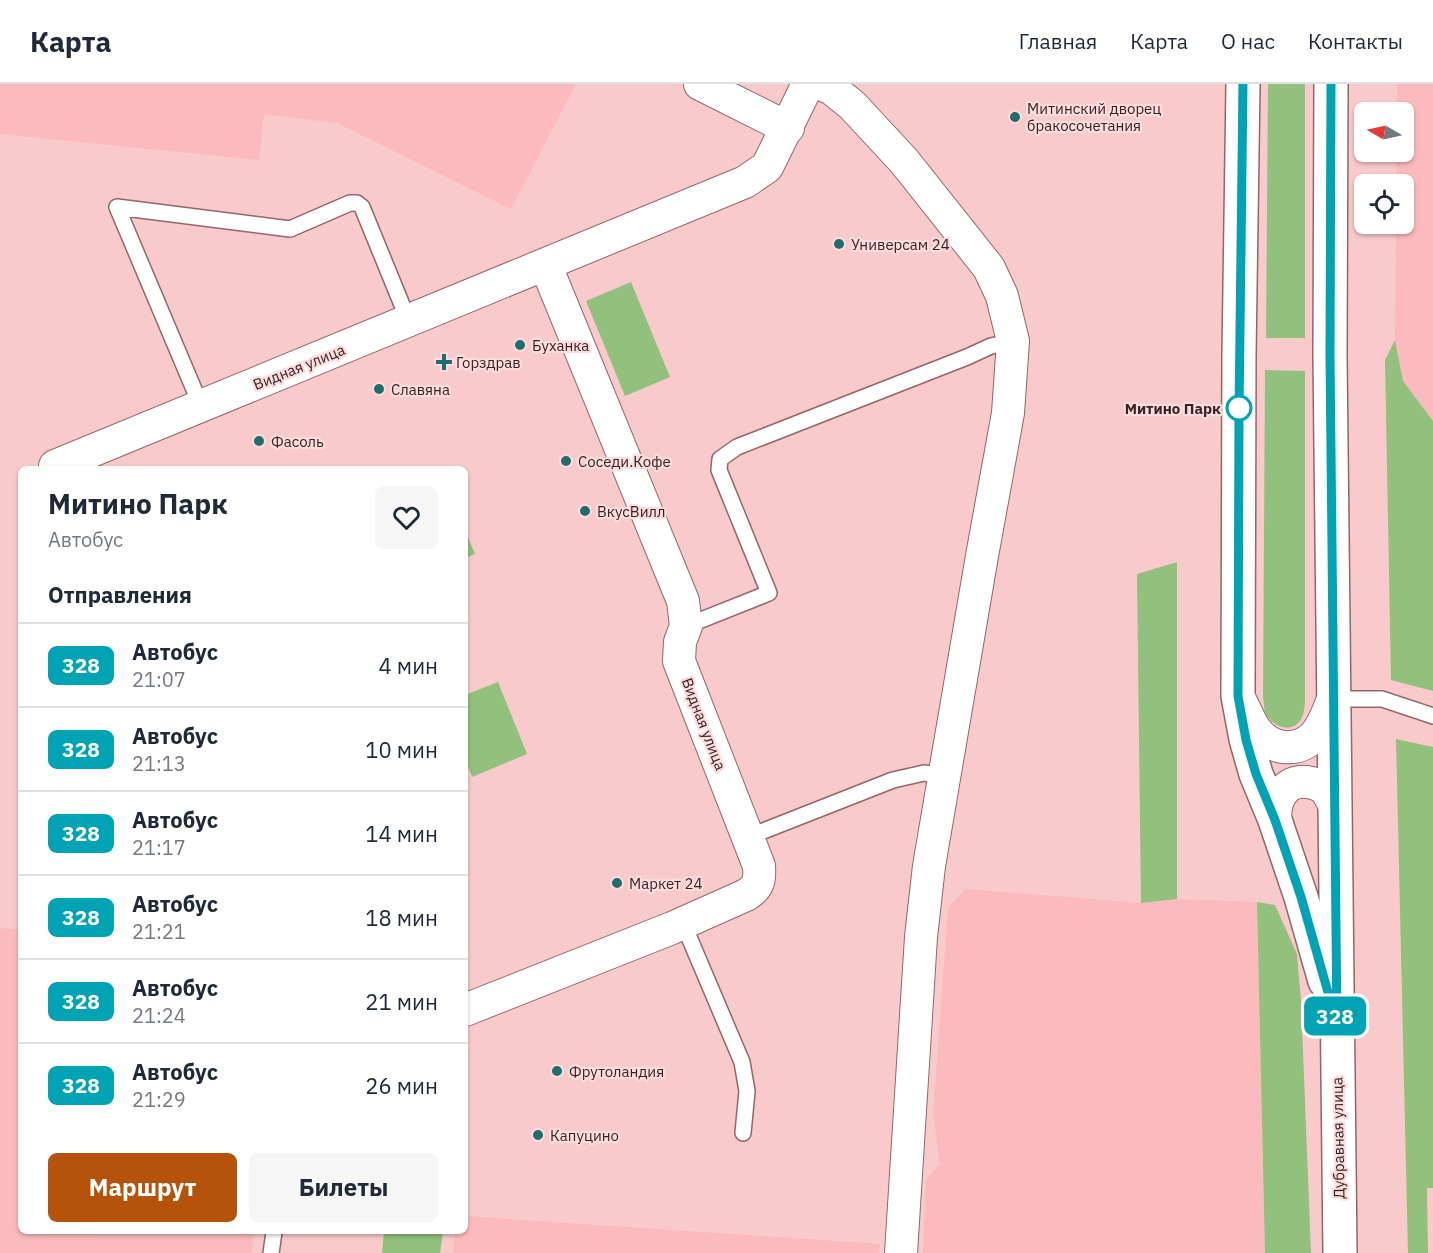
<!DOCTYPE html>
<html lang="ru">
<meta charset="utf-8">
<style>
body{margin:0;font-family:"IBM Plex Sans",sans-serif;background:#f6f6f7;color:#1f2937;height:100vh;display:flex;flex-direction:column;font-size:22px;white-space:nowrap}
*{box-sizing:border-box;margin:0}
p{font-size:20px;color:#747a83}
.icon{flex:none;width:33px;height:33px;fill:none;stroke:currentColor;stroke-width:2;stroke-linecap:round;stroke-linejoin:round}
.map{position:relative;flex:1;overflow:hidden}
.details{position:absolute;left:18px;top:382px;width:450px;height:768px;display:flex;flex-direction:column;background:#fff;border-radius:9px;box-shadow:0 2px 4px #0004}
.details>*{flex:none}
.badge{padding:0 12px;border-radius:9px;font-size:21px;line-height:39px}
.needle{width:39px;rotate:279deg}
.tools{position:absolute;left:1354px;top:18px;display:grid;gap:12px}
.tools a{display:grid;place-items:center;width:60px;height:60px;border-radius:9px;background:#fff;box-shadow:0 2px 4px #0004;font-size:30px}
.map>.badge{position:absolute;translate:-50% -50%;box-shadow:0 0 0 3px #fff}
h2{padding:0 30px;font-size:22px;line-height:54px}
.round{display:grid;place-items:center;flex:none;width:63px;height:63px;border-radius:9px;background:#f6f6f7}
.overview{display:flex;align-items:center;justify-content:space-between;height:102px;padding:0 30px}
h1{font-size:28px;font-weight:700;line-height:45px}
.action{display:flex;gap:12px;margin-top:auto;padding:12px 30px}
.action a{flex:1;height:69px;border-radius:9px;background:#b45309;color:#fff;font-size:24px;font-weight:700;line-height:69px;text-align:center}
.action a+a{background:#f6f6f7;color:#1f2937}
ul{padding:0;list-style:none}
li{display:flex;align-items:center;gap:18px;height:84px;padding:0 30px;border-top:2px solid #e0e1e3}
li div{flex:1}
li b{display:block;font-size:22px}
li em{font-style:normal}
li .badge{min-width:66px;font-weight:700;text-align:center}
header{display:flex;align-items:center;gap:36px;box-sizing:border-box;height:84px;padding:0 30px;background:#fff;border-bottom:2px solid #e0e1e3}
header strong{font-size:28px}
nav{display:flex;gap:33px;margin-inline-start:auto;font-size:21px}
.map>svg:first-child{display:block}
.built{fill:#fbbabd}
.green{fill:#92c07d}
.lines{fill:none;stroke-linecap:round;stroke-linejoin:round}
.lane-casing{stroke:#976467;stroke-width:18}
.street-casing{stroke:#976467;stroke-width:34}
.secondary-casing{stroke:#976467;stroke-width:36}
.lane{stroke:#fff;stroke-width:15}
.street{stroke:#fff;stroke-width:32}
.secondary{stroke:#fff;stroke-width:33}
.line-casing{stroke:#fff;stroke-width:14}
.line{stroke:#00a3b4;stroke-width:9}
.poi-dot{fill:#216d6e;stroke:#fedbdc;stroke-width:2}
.stop-dot{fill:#fff;stroke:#00a3b4;stroke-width:3}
.labels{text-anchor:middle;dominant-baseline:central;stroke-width:4.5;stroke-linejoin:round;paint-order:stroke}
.poi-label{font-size:15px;fill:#382324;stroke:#fedbdc;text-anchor:start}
.street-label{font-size:15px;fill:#382324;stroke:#fedbdc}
.stop-label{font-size:15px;font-weight:bold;fill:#382324;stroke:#fedbdc;text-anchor:end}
</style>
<header>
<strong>Карта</strong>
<nav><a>Главная</a><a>Карта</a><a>О нас</a><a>Контакты</a></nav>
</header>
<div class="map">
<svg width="1433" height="1169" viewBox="0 0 1433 1169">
<rect width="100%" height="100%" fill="#f8cacc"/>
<!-- built -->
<path class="built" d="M0,0H576L511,125L337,39L264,30L259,76L0,50Z
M1397,0H1433V337L1403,297L1395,256L1396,140H1404V100H1396L1397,68H1404V28H1397Z
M965,805L1141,819L1177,815L1257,818L1265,1169H923L926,1096L940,1080L933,1030L948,824Z
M0,844L21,846V1148H254L252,1169H0Z
M465,1132L880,1160L879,1169H453L455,1148H465Z"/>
<!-- green -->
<path class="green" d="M1268,0H1305V254H1266Z
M631,198L670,293L625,312L586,217Z
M1395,256L1403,297L1433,337V607L1391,596L1385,276Z
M1265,286L1305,287V618C1304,626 1304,634 1297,640C1286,649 1270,640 1265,628C1264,624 1264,618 1263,614Z
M465,446L475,470L465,474Z
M1177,478V815L1141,819L1137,490Z
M498,598L527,670L472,693L465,674V611Z
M1396,655L1433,663V1104H1427L1428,1169H1408Z
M1257,818L1275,821L1297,870L1301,917L1311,1169H1265Z
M384,1148H443L440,1169H382Z"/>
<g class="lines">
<defs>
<path id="lane" d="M201,322L117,123L290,145L350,119H357L362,123L409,238
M686,542L769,509L719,386L720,375L737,363L967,273L991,262L1013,257
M1333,615H1382L1433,632
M748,753L893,696L924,689L944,692
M683,839L742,978L747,1007L743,1049
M271,1169L274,1148"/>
<path id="street" d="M700,0L788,44
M821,0L832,5L852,21L904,77L989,184L1002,212L1013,257L1008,329L982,472L929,782L921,853L901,1169
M57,386L55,382L745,98L767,83L808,0
M1240,616C1245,625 1249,636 1255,645C1269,665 1295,670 1313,653C1323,643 1328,628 1333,615
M1275,736C1275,703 1295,689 1325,704L1335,722
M465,926L672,844L746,811C759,803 760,796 759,782L679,577L680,558L686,542L683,517L546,182"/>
<path id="secondary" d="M1243,0L1239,271L1238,612L1246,655L1256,690L1275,736L1301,813L1325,897
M1331,0L1330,272L1340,1169"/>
</defs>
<!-- lane casing -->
<use href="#lane" class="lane-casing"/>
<!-- street casing -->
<use href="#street" class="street-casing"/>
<!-- secondary casing -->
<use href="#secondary" class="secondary-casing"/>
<!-- lane -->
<use href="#lane" class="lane"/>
<!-- street -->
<use href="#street" class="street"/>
<!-- secondary -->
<use href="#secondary" class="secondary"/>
</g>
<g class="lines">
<defs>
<path id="line" d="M1243,0L1239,329L1238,612L1246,656L1256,690L1275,736L1301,813L1337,940L1330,272L1331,0"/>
</defs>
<!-- line casing -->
<use href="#line" class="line-casing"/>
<!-- line -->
<use href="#line" class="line"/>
</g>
<!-- markers -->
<g class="poi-dot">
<circle cx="1015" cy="33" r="6"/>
<circle cx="839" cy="160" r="6"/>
<circle cx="520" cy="261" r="6"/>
<path d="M441 269h6v6h6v6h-6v6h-6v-6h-6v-6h6z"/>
<circle cx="379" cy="305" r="6"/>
<circle cx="259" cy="357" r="6"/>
<circle cx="566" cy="377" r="6"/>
<circle cx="585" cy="427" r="6"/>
<circle cx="617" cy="799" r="6"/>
<circle cx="557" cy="987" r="6"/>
<circle cx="538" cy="1051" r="6"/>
</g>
<circle class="stop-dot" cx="1239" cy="324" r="12"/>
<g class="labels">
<!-- poi labels -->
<g class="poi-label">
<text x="1027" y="24">Митинский дворец<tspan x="1027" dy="17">бракосочетания</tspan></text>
<text x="851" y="160">Универсам 24</text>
<text x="532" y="261">Буханка</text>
<text x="456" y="278">Горздрав</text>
<text x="391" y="305">Славяна</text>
<text x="271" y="357">Фасоль</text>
<text x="578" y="377">Соседи.Кофе</text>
<text x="597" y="427">ВкусВилл</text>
<text x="629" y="799">Маркет 24</text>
<text x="569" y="987">Фрутоландия</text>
<text x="550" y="1051">Капуцино</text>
</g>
<!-- street labels -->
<g class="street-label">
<text transform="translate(299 283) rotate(-22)">Видная улица</text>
<text transform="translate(704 640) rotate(69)">Видная улица</text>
<text transform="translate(1338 1054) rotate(-91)">Дубравная улица</text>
</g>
<!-- stop labels -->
<g class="stop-label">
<text x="1221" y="324">Митино Парк</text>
</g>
</g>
</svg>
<div class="tools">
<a><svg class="needle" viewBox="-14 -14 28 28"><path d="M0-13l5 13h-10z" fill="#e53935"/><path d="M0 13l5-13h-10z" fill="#747a83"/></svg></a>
<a><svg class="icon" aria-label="locate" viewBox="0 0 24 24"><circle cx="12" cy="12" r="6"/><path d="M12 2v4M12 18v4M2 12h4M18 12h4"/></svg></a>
</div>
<b class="badge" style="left:1335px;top:932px;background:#00a3b4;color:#fff">328</b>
<section class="details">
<div class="overview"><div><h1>Митино Парк</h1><p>Автобус</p></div><a class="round"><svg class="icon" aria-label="heart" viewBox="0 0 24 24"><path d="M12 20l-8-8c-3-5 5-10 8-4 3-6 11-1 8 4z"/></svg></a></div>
<h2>Отправления</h2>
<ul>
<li><span class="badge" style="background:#00a3b4;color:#fff">328</span><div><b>Автобус</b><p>21:07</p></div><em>4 мин</em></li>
<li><span class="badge" style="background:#00a3b4;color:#fff">328</span><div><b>Автобус</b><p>21:13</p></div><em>10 мин</em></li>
<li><span class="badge" style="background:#00a3b4;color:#fff">328</span><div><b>Автобус</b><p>21:17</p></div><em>14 мин</em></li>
<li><span class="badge" style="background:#00a3b4;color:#fff">328</span><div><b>Автобус</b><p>21:21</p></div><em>18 мин</em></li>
<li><span class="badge" style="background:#00a3b4;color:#fff">328</span><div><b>Автобус</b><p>21:24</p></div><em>21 мин</em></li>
<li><span class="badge" style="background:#00a3b4;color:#fff">328</span><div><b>Автобус</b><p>21:29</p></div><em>26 мин</em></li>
</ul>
<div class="action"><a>Маршрут</a><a>Билеты</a></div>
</section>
</div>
